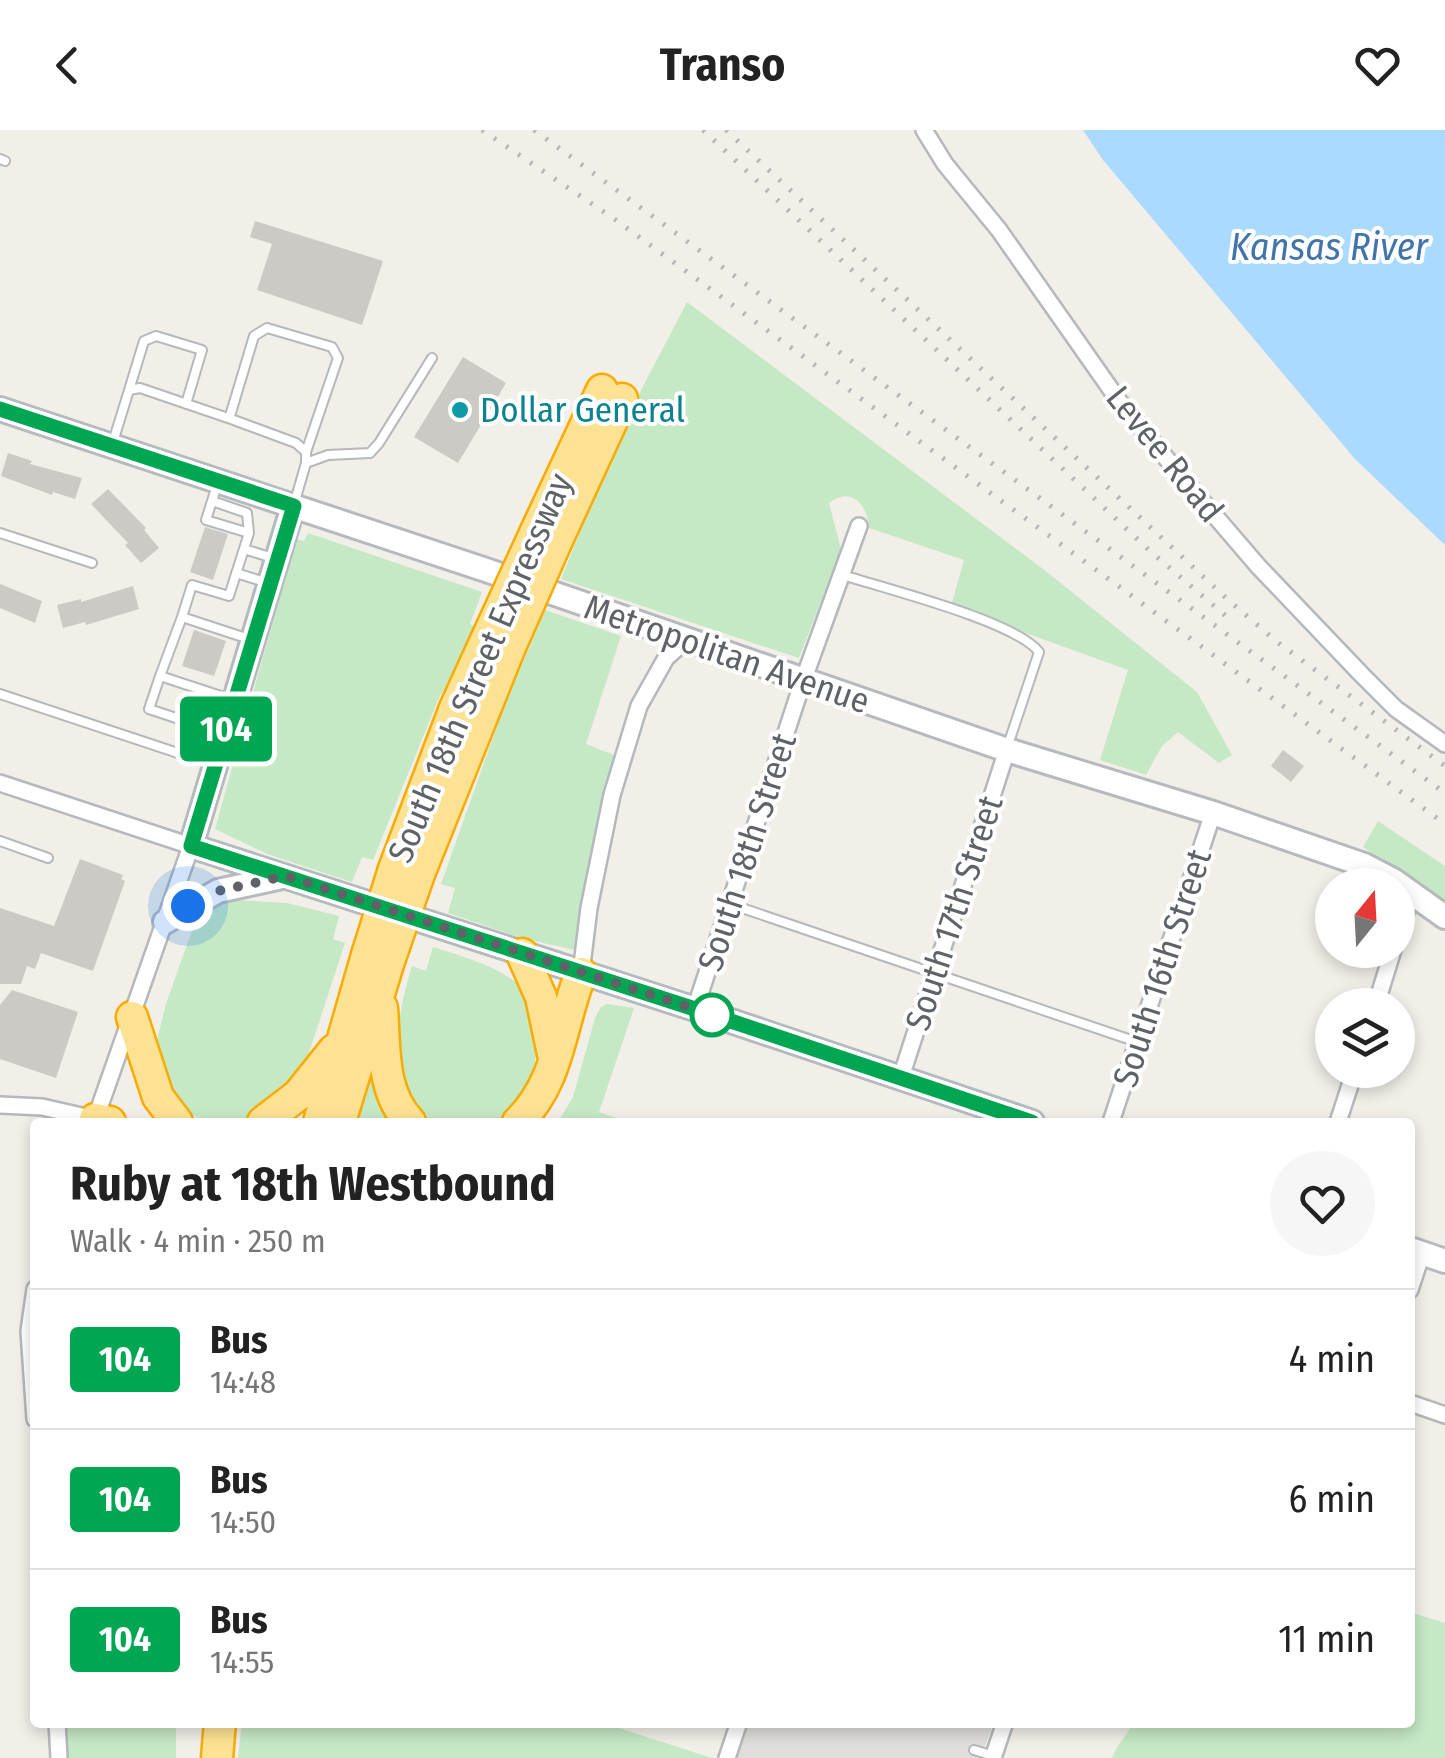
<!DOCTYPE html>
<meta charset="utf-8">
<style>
body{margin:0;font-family:"Fira Sans Condensed",sans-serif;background:#f6f6f6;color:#222;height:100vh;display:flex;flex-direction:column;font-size:38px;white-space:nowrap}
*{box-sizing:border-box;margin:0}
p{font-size:32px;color:#767676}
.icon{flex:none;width:55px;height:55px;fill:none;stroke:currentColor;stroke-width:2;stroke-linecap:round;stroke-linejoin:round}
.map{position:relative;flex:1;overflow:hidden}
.drawer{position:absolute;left:30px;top:988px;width:1385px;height:610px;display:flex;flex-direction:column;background:#fff;border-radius:10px;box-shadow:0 5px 15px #0003}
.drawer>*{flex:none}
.badge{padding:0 20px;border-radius:8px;font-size:35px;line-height:65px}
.needle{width:65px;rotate:18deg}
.buttons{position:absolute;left:1315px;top:738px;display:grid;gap:20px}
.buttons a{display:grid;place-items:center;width:100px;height:100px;border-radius:50%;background:#fff;box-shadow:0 5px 15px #0003;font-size:50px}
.you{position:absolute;width:50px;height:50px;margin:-25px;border:8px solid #fff;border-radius:50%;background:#1a73e8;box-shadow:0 0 0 15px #1a73e833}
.map>.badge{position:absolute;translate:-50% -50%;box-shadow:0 0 0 5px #fff}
.round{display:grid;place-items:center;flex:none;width:105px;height:105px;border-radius:52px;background:#f6f6f6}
.summary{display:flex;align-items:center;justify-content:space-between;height:170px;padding:0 40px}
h1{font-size:48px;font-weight:700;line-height:75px}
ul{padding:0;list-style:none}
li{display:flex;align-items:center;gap:30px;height:140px;padding:0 40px;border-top:2px solid #e0e0e0}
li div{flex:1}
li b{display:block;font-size:38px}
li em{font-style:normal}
li .badge{min-width:110px;font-weight:700;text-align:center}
header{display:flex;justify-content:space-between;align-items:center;height:130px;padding:0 40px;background:#fff;font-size:45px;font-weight:700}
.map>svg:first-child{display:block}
.industrial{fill:#e0deda}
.green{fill:#c5e8c5}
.water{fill:#aadaff}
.building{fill:#cccac5}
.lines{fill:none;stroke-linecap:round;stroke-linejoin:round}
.lane-casing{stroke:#b5b8bc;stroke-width:12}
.street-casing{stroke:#b5b8bc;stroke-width:20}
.secondary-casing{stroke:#b6babf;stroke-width:28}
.highway-casing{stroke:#f9ab00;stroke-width:35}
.lane{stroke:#fff;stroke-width:8}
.street{stroke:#fff;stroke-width:15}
.secondary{stroke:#fff;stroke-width:22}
.highway{stroke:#fde293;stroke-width:30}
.rail{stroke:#b6b7b8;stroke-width:5;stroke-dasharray:2.5 12;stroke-linecap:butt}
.highway-bridge-casing{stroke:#f9ab00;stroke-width:35;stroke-linecap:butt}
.highway-bridge{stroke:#fde293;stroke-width:30}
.line-casing{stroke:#fff;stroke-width:22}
.line{stroke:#00a651;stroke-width:15}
.walk{stroke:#5f6368;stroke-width:10;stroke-dasharray:0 18}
.culture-dot{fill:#0f9aa8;stroke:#fff;stroke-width:4}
.stop-dot{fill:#fff;stroke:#00a651;stroke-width:5}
.labels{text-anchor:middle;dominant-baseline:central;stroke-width:8;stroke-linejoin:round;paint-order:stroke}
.culture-label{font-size:35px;fill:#0d838f;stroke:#fff;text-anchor:start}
.street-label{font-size:35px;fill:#5f6368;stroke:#fff}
.water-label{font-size:38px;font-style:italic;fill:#4174aa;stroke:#fff}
</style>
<header><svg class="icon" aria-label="back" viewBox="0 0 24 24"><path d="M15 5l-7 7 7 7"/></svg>Transo<svg class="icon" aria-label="heart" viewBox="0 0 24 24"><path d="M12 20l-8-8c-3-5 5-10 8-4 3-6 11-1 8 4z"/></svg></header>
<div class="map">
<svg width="1445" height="1628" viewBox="0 0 1445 1628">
<rect width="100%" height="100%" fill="#f1efe8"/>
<!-- industrial -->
<path class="industrial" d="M747,1593H993L981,1628H736Z"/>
<!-- green -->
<path class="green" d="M687,172L1043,439L1197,562L1232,625L1219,633L1178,602L1162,616L1146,645L1100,630L1128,540L951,476L964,430L869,398C868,376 852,355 829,373L841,419L799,528L561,449L623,295Z
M308,403L482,462L470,494L477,497L438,570L373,730L362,727L352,752L267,724L215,699L296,409L304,411Z
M545,480L621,506L586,614L614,625L575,820L525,809L448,783L455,758L441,754L501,585Z
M1378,691L1445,736V775L1363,717Z
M236,770L287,773L339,786L333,809L345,813L307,929L294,950L255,984L241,990L209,992L185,982L161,944L159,929L158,906L166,874L197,786L221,772Z
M433,817C461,826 495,835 518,854C529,863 531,874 534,887C540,928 535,964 501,992H427C385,949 396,888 412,836L426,841Z
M607,874L634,878L599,982L627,992H558L573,967L595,888L601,877Z
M372,939L399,992H356Z
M1410,1482L1445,1493V1628H1112C1117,1614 1127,1606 1133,1593L1257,1592L1281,1597L1283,1592H1410Z
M242,1592L603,1593L712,1628H238Z
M66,1593H176V1628H68Z"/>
<!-- water -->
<path class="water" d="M1083,0H1445V415L1355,329L1103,30Z"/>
<!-- building -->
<path class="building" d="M255,91L383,131L362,195L257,160L272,114L250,107Z
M463,227L506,253L458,333L414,307Z
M8,323L32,331L30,334L82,348L75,369L53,362L52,365L1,346Z
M108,359L146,398L144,400L159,418L141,433L125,415L128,413L91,374Z
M205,397L228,404L213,450L190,442Z
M0,454L42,471L35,493L0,478Z
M133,456L139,479L86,495L85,492L63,498L57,475L81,469V472Z
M194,500L226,511L214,546L182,536Z
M1283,620L1304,636L1291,652L1271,636Z
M80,729L123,745L121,749L125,751L93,841L41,823L35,839L27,836L21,854H0V778L54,796Z
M12,860L78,882L56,948L0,929V875Z"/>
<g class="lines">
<defs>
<path id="lane" d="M0,29L5,31
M129,260L144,211L156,206L202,220L186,274
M113,312L129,260L140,258L231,289
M306,333L328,325L370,323L379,313L432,228
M217,355L206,390L249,403L229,466L192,455L182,487L249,509
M212,371L247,383L249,403
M295,371L306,333V322L296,313L231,289L230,286L254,206L267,198L332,217L338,228L306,322
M0,403L92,433
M244,419L273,428
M236,443L265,452
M843,445C886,459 1015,491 1039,522L1008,615
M182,487L160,546L230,569
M160,546L149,579L194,594L205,561
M0,564L211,634
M196,586L226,594
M0,711L48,728
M730,774L1140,913
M974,1620L994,1626"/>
<path id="street" d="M924,0L945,34L999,100L1119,271L1180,345L1258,436L1361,544L1396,579L1445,614
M0,653L191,716L95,990
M1398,807L1412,763
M581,843L589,778L612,665L639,576L666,528L686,510
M1376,875L1393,820
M695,879L803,551L859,396
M901,947L1007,620
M0,975L42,977L95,989
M1111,992L1213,683
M1338,992L1355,940
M35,1159L29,1201L35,1289
M1410,1160L1422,1123
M1410,1273L1445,1285
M57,1592L59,1628
M727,1628L739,1592
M993,1628L1005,1592"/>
<path id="secondary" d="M0,279L486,440L1007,620L1213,683L1364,735L1393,750L1445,787
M293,376L191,716L695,879L1032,992
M165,792L218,761L282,747
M1410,1119L1445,1131"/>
<path id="highway" d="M536,401L602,260
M558,408L622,269
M394,739L455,578L486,510
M419,744L510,517
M522,824L541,867L553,924
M382,878C385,917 381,962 410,992
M132,887L158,967L177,992
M95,989L110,992
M263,992L298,965L334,920
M319,992L367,825
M340,992L389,831
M518,992C560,951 560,895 581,843
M217,1628L220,1592"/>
</defs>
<!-- lane casing -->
<use href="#lane" class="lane-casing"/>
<!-- street casing -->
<use href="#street" class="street-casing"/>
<!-- secondary casing -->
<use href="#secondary" class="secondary-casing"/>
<!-- highway casing -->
<use href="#highway" class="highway-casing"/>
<!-- lane -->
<use href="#lane" class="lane"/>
<!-- street -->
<use href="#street" class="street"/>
<!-- secondary -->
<use href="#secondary" class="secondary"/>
<!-- highway -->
<use href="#highway" class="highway"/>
<!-- rail -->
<path class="rail" d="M482,0L613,88L1445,694
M534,0L1445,663
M703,0L1150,421L1234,493
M726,0L1226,468L1276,511L1445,636"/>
<defs>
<path id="highway-bridge" d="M486,510L536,401
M510,517L558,408
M367,825L394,739
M389,831L419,744"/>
</defs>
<!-- highway-bridge casing -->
<use href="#highway-bridge" class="highway-bridge-casing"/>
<!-- highway-bridge -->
<use href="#highway-bridge" class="highway-bridge"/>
</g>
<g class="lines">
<defs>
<path id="line" d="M0,279L294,376L191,716L695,879L1032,992"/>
</defs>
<!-- line casing -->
<use href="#line" class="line-casing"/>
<!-- line -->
<use href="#line" class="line"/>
<!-- walk -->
<path class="walk" d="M188,776L218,761L286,746L729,890L712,885"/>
</g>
<!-- markers -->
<circle class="culture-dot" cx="460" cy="280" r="10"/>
<circle class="stop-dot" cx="712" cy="885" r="20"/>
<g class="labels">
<!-- culture labels -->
<g class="culture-label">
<text x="480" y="280">Dollar General</text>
</g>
<!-- street labels -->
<g class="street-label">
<text transform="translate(1165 324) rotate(51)">Levee Road</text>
<text transform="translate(727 524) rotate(19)">Metropolitan Avenue</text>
<text transform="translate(480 538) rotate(-67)">South 18th Street Expressway</text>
<text transform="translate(747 722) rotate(-72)">South 18th Street</text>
<text transform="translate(954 783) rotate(-72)">South 17th Street</text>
<text transform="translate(1162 838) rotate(-72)">South 16th Street</text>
</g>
<!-- water labels -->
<g class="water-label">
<text x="1329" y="117">Kansas River</text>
</g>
</g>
</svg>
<div class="buttons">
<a><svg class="needle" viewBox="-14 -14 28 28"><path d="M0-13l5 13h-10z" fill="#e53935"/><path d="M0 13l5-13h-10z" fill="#767676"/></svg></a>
<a><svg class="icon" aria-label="layers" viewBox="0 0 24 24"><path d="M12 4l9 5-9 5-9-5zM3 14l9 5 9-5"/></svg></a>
</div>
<div class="you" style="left:188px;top:776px"></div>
<b class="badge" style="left:226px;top:599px;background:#00a651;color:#fff">104</b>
<section class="drawer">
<div class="summary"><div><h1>Ruby at 18th Westbound</h1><p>Walk · 4 min · 250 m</p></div><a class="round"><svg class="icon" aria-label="heart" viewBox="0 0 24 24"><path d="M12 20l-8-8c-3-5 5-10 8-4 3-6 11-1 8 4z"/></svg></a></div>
<ul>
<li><span class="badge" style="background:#00a651;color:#fff">104</span><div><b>Bus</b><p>14:48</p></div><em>4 min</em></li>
<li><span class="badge" style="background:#00a651;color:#fff">104</span><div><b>Bus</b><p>14:50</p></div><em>6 min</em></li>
<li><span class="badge" style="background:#00a651;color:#fff">104</span><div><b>Bus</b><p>14:55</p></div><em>11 min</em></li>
</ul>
</section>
</div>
